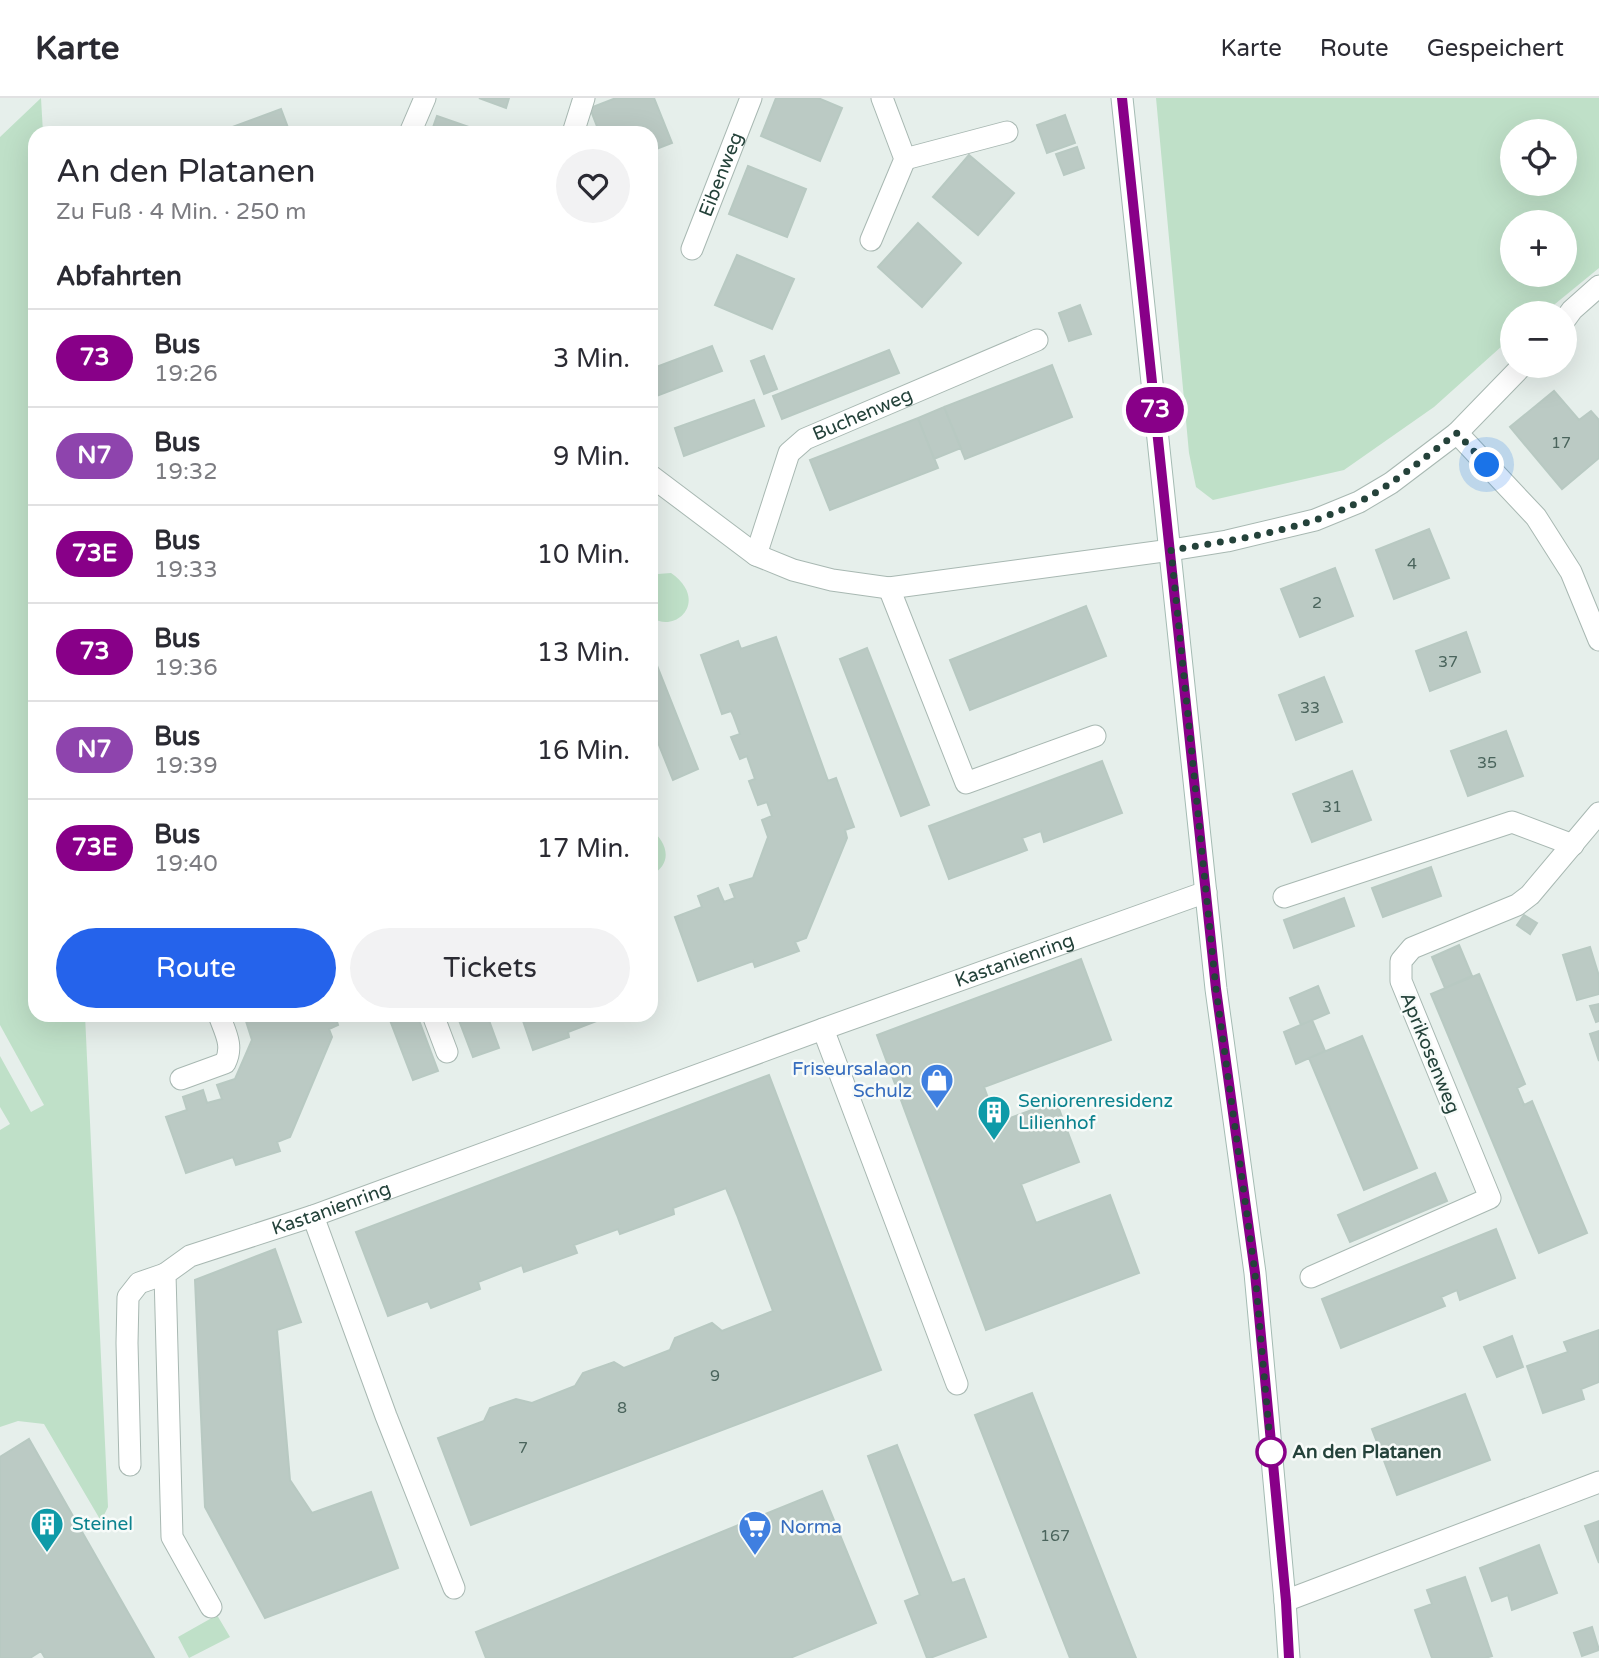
<!DOCTYPE html>
<html lang="de">
<meta charset="utf-8">
<style>
body{margin:0;font-family:"Varela Round",sans-serif;background:#f2f2f3;color:#2b2b33;height:100vh;display:flex;flex-direction:column;font-size:26px;white-space:nowrap}
*{box-sizing:border-box;margin:0}
p{font-size:23px;color:#7c7c81}
.icon{flex:none;width:38px;height:38px;fill:none;stroke:currentColor;stroke-width:2;stroke-linecap:round;stroke-linejoin:round}
.map{position:relative;flex:1;overflow:hidden}
.sheet{position:absolute;left:28px;top:28px;width:630px;height:896px;display:flex;flex-direction:column;background:#fff;border-radius:21px;box-shadow:0 7px 28px #0002}
.sheet>*{flex:none}
.badge{padding:0 14px;border-radius:23px;font-size:24px;line-height:46px}
.controls{position:absolute;left:1500px;top:21px;display:grid;gap:14px}
.controls a{display:grid;place-items:center;width:77px;height:77px;border-radius:50%;background:#fff;box-shadow:0 7px 28px #0002;font-size:35px}
.you{position:absolute;width:35px;height:35px;margin:-18px;border:5px solid #fff;border-radius:50%;background:#1a73e8;box-shadow:0 0 0 10px #1a73e833}
.map>.badge{position:absolute;translate:-50% -50%;box-shadow:0 0 0 4px #fff}
h2{padding:0 28px;font-size:26px;line-height:63px}
.round{display:grid;place-items:center;flex:none;width:74px;height:74px;border-radius:37px;background:#f2f2f3}
.summary{display:flex;align-items:center;justify-content:space-between;height:119px;padding:0 28px}
h1{font-size:33px;font-weight:600;line-height:52px}
.cta{display:flex;gap:14px;margin-top:auto;padding:14px 28px}
.cta a{flex:1;height:80px;border-radius:42px;background:#2563eb;color:#fff;font-size:28px;font-weight:600;line-height:80px;text-align:center}
.cta a+a{background:#f2f2f3;color:#2b2b33}
ul{padding:0;list-style:none}
li{display:flex;align-items:center;gap:21px;height:98px;padding:0 28px;border-top:2px solid #e1e1e2}
li div{flex:1}
li b{display:block;font-size:26px}
li em{font-style:normal}
li .badge{min-width:77px;font-weight:700;text-align:center}
header{display:flex;align-items:center;gap:42px;box-sizing:border-box;height:98px;padding:0 35px;background:#fff;border-bottom:2px solid #e1e1e2}
header strong{font-size:33px}
nav{display:flex;gap:38px;margin-inline-start:auto;font-size:24px}
.map>svg:first-child{display:block}
.green{fill:#bfe0c8;fill-rule:evenodd}
.building{fill:#bbcac4;stroke:#b8c9c2;stroke-width:2}
.lines{fill:none;stroke-linecap:round;stroke-linejoin:round}
.lane-casing{stroke:#a8b8b2;stroke-width:23}
.street-casing{stroke:#a8b8b2;stroke-width:23}
.secondary-casing{stroke:#a4bbb3;stroke-width:23}
.lane{stroke:#fff;stroke-width:21}
.street{stroke:#fff;stroke-width:21}
.secondary{stroke:#fff;stroke-width:21}
.line-casing{stroke:#fff;stroke-width:16}
.line{stroke:#808;stroke-width:10}
.walk{stroke:#24423a;stroke-width:7;stroke-dasharray:0 12.6}
.stop-dot{fill:#fff;stroke:#808;stroke-width:3.5}
.labels{text-anchor:middle;dominant-baseline:central;stroke-width:5;stroke-linejoin:round;paint-order:stroke}
.number-label{font-size:16px;fill:#4a645c}
.street-label{font-size:19px;fill:#24423a;stroke:#f7fbf9}
.shop-label{font-size:19px;fill:#366cbe;stroke:#f7fbf9;text-anchor:end}
.culture-label{font-size:19px;fill:#0d838f;stroke:#f7fbf9;text-anchor:start}
.stop-label{font-size:19px;font-weight:bold;fill:#24423a;stroke:#f7fbf9;text-anchor:start}
</style>
<header>
<strong>Karte</strong>
<nav><a>Karte</a><a>Route</a><a>Gespeichert</a></nav>
</header>
<div class="map">
<svg width="1599" height="1560" viewBox="0 0 1599 1560">
<rect width="100%" height="100%" fill="#e6efeb"/>
<!-- green -->
<path class="green" d="M41,0L43,35H35V917H85L108,1409L101,1423L44,1326L18,1323L0,1329V1032L10,1026L0,1009V958L31,1014L44,1007L0,927V39Z
M1156,0H1599V170L1544,215H1512V239L1434,309L1344,372L1213,402L1196,389L1189,355ZM1564,33V86H1512V33ZM1564,124V177H1512V124Z
M671,475C710,502 676,537 651,519V479L658,476Z
M651,732C668,744 673,767 651,777Z
M217,1517L230,1539L189,1560L178,1539Z"/>
<!-- building -->
<path class="building" d="M479,0H509L506,10Z
M616,0H654L672,45L651,53V35H589L598,31L590,10Z
M776,0H818L842,10L820,63L761,38Z
M281,11L290,35L219,34Z
M1065,17L1075,45L1047,55L1037,27Z
M437,18L486,35H431Z
M1077,49L1084,70L1064,77L1056,56Z
M969,57L1014,95L978,137L933,99Z
M748,68L806,91L787,139L729,116Z
M918,125L961,165L922,209L878,169Z
M737,157L794,181L772,231L715,207Z
M1080,207L1091,236L1069,243L1059,215Z
M712,248L722,273L651,300V271Z
M889,252L899,275L782,321L773,298Z
M764,258L777,291L764,296L751,263Z
M1052,267L1072,319L965,361L944,309Z
M1554,293L1579,322L1591,313L1599,322V360L1562,391L1510,329Z
M754,302L764,328L684,358L675,330Z
M944,309L961,350L934,361L918,320Z
M918,320L938,370L830,412L810,362Z
M1429,431L1449,480L1394,501L1376,452Z
M1335,470L1353,518L1300,539L1281,491Z
M1086,508L1106,558L970,612L950,562Z
M1466,534L1480,574L1430,593L1416,553Z
M776,539L828,683L836,680L854,729L845,732L847,740L806,840L795,844L799,853L755,869L753,863L698,883L675,819L702,809L698,798L718,790L724,804L735,800L730,787L753,780L768,739L762,722L772,718L767,704L758,707L749,683L755,681L747,658L740,661L731,639L740,636L733,617L731,613L722,616L701,557L738,543L741,551Z
M867,550L929,707L901,718L840,561Z
M656,565L698,671L673,682L651,627V567Z
M1324,579L1342,624L1296,642L1279,597Z
M1506,633L1523,678L1468,698L1451,653Z
M1102,663L1122,715L1044,744L1041,733L1022,740L1027,752L949,781L929,728Z
M1352,673L1371,722L1312,744L1293,696Z
M1431,769L1441,798L1383,819L1372,790Z
M1344,800L1354,828L1294,850L1284,822Z
M1524,817L1537,825L1530,836L1517,827Z
M1459,847L1472,878L1445,890L1432,859Z
M1590,849L1599,878V896L1577,902L1563,857Z
M1081,861L1111,942L984,989L997,1025L1056,1003L1079,1064L1021,1086L1036,1125L1110,1097L1139,1175L986,1232L877,937Z
M1479,876L1525,986L1517,990L1524,1007L1532,1003L1587,1135L1539,1155L1431,896Z
M1318,888L1329,915L1301,927L1290,900Z
M1599,906V923L1596,924L1590,908Z
M244,917H335L338,927L329,931L332,939L290,1039L277,1044L280,1053L236,1067L233,1059L186,1075L166,1019L187,1012L183,999L203,992L207,1005L222,1001L217,987L235,981L252,942Z
M388,917H417L438,973L413,982Z
M457,917H487L499,950L473,959Z
M521,917H601L602,921L568,934L569,939L533,952Z
M1312,922L1325,953L1296,966L1284,934Z
M1599,933V963L1590,936Z
M1362,938L1417,1070L1364,1092L1309,960Z
M769,977L881,1272L471,1427L438,1340L484,1323L490,1310L516,1301L532,1305L575,1288L583,1275L614,1264L624,1270L670,1252L675,1240L712,1225L722,1233L773,1213L737,1117L726,1090L673,1110L674,1116L620,1136L618,1131L574,1147L577,1155L524,1174L522,1167L478,1184L480,1191L431,1210L428,1203L388,1218L356,1134Z
M1435,1075L1447,1103L1350,1144L1338,1117Z
M1496,1131L1515,1180L1460,1202L1457,1192L1441,1199L1445,1208L1341,1250L1322,1201Z
M275,1151L301,1224L277,1232L290,1382L312,1415L371,1394L398,1470L265,1520L205,1409L195,1182Z
M1599,1232V1284L1581,1291L1584,1301L1543,1315L1527,1268L1568,1254L1564,1244Z
M1512,1238L1523,1269L1497,1279L1484,1249Z
M1032,1295L1136,1560H1070L975,1317Z
M1465,1296L1490,1362L1397,1397L1372,1331Z
M29,1341L154,1560H45L41,1553L30,1560H0V1359Z
M897,1347L952,1485L964,1481L986,1539L930,1560H927L905,1503L920,1497L868,1358Z
M822,1393L876,1525L790,1560H486L476,1534Z
M1599,1423V1465L1585,1428Z
M1539,1447L1557,1495L1512,1512L1508,1497L1492,1503L1480,1470Z
M1465,1479L1492,1558L1485,1560H1432L1415,1512L1432,1506L1427,1492Z
M1592,1529L1599,1552L1582,1558L1574,1535Z"/>
<g class="lines">
<defs>
<path id="lane" d="M1284,799L1512,724L1573,747
M433,917L447,954
M181,981L225,965C234,948 225,934 219,917
M313,1118L386,1318L454,1490
M130,1367L127,1245L128,1199L139,1185L165,1176"/>
<g id="street">
<path d="M410,35L425,0"/>
<path d="M573,35L584,0"/>
<path d="M905,61L1007,34"/>
<path d="M871,142L905,61L882,0"/>
<path id="s1" d="M692,151L751,0"/>
<path d="M1564,223L1572,212L1599,188"/>
<path d="M1457,335L1536,419L1571,474L1599,542"/>
<path d="M651,378L756,457L793,472L832,482L889,490L1171,452L1227,443L1315,422L1359,404L1391,385L1457,335L1522,268"/>
<path id="s2" d="M756,457L789,355L805,341L1037,242"/>
<path d="M889,490L966,685L1095,638"/>
<path d="M823,931L957,1286"/>
<path d="M1311,1179L1490,1100L1401,883V863L1412,850L1517,807L1530,797L1599,715"/>
<path d="M1285,1503L1599,1384"/>
<path id="s3" d="M211,1509L172,1439L165,1176L190,1158L313,1118L823,931L1206,794"/>
</g>
<path id="secondary" d="M1122,0L1216,891L1255,1175L1285,1503L1289,1560"/>
</defs>
<!-- lane casing -->
<use href="#lane" class="lane-casing"/>
<!-- street casing -->
<use href="#street" class="street-casing"/>
<!-- secondary casing -->
<use href="#secondary" class="secondary-casing"/>
<!-- lane -->
<use href="#lane" class="lane"/>
<!-- street -->
<use href="#street" class="street"/>
<!-- secondary -->
<use href="#secondary" class="secondary"/>
</g>
<g class="lines">
<defs>
<path id="line" d="M1122,0L1216,891L1255,1175L1286,1503L1289,1560"/>
</defs>
<!-- line casing -->
<use href="#line" class="line-casing"/>
<!-- line -->
<use href="#line" class="line"/>
<!-- walk -->
<path class="walk" d="M1271,1354L1255,1175L1216,891L1171,452C1234,442 1301,433 1359,404C1394,386 1425,359 1457,335L1487,367"/>
</g>
<!-- icons -->
<defs>
<symbol id="shop-pin" viewBox="-11 -11 22 30"><path d="M0 17L-7.5 6A9.5 9.5 0 1 1 7.5 6Z" fill="#3f7fe0" stroke="#f7fbf9"/><path d="M-5-2.5h2.3a2.7 3.5 0 0 1 5.4 0H5L5.5 6h-11ZM-1.5-2.5h3a1.5 2.3 0 0 0-3 0Z" fill="#fff"/></symbol>
<symbol id="building-pin" viewBox="-11 -11 22 30"><path d="M0 17L-7.5 6A9.5 9.5 0 1 1 7.5 6Z" fill="#0f9aa8" stroke="#f7fbf9"/><path d="M-4-6H4V6H1V3H-1V6H-4ZM-2.5-4.3h1.7v1.8h-1.7ZM.8-4.3h1.7v1.8H.8ZM-2.5-1h1.7V.8h-1.7ZM.8-1h1.7V.8H.8Z" fill="#fff"/></symbol>
<symbol id="supermarket-pin" viewBox="-11 -11 22 30"><path d="M0 17L-7.5 6A9.5 9.5 0 1 1 7.5 6Z" fill="#3f7fe0" stroke="#f7fbf9"/><path d="M-6-5.5h2.5l.6 2H6L4.5 2H-2.5L-4.4-4H-6ZM-1.5 3.2a1.3 1.3 0 1 0 .1 0ZM3 3.2a1.3 1.3 0 1 0 .1 0Z" fill="#fff"/></symbol>
</defs>
<g fill-rule="evenodd">
<use href="#shop-pin" x="918" y="963" width="38" height="52"/>
<use href="#building-pin" x="975" y="995" width="38" height="52"/>
<use href="#building-pin" x="28" y="1407" width="38" height="52"/>
<use href="#supermarket-pin" x="736" y="1410" width="38" height="52"/>
</g>
<!-- markers -->
<circle class="stop-dot" cx="1271" cy="1354" r="14"/>
<g class="labels">
<!-- number labels -->
<g class="number-label">
<text x="1561" y="345">17</text>
<text x="1412" y="466">4</text>
<text x="1317" y="505">2</text>
<text x="1448" y="564">37</text>
<text x="1310" y="610">33</text>
<text x="1487" y="665">35</text>
<text x="1332" y="709">31</text>
<text x="715" y="1278">9</text>
<text x="622" y="1310">8</text>
<text x="523" y="1350">7</text>
<text x="1055" y="1438">167</text>
</g>
<!-- street labels -->
<g class="street-label">
<text stroke="none"><textPath href="#s1" startOffset="80">Eibenweg</textPath></text>
<text stroke="none"><textPath href="#s2" startOffset="191">Buchenweg</textPath></text>
<text stroke="none"><textPath href="#s3" startOffset="1250">Kastanienring</textPath></text>
<text transform="translate(1430 955) rotate(68)">Aprikosenweg</text>
<text stroke="none"><textPath href="#s3" startOffset="523">Kastanienring</textPath></text>
</g>
<!-- shop labels -->
<g class="shop-label">
<text x="912" y="971">Friseursalaon<tspan x="912" dy="22">Schulz</tspan></text>
<text x="780" y="1429" text-anchor="start">Norma</text>
</g>
<!-- culture labels -->
<g class="culture-label">
<text x="1018" y="1003">Seniorenresidenz<tspan x="1018" dy="22">Lilienhof</tspan></text>
<text x="72" y="1426">Steinel</text>
</g>
<!-- stop labels -->
<g class="stop-label">
<text x="1292" y="1354">An den Platanen</text>
</g>
</g>
</svg>
<div class="controls">
<a><svg class="icon" aria-label="locate" viewBox="0 0 24 24"><circle cx="12" cy="12" r="6"/><path d="M12 2v4M12 18v4M2 12h4M18 12h4"/></svg></a>
<a>+</a>
<a>−</a>
</div>
<div class="you" style="left:1487px;top:367px"></div>
<b class="badge" style="left:1155px;top:312px;background:#808;color:#fff">73</b>
<section class="sheet">
<div class="summary"><div><h1>An den Platanen</h1><p>Zu Fuß · 4 Min. · 250 m</p></div><a class="round"><svg class="icon" aria-label="heart" viewBox="0 0 24 24"><path d="M12 20l-8-8c-3-5 5-10 8-4 3-6 11-1 8 4z"/></svg></a></div>
<h2>Abfahrten</h2>
<ul>
<li><span class="badge" style="background:#808;color:#fff">73</span><div><b>Bus</b><p>19:26</p></div><em>3 Min.</em></li>
<li><span class="badge" style="background:#8e44ad;color:#fff">N7</span><div><b>Bus</b><p>19:32</p></div><em>9 Min.</em></li>
<li><span class="badge" style="background:#808;color:#fff">73E</span><div><b>Bus</b><p>19:33</p></div><em>10 Min.</em></li>
<li><span class="badge" style="background:#808;color:#fff">73</span><div><b>Bus</b><p>19:36</p></div><em>13 Min.</em></li>
<li><span class="badge" style="background:#8e44ad;color:#fff">N7</span><div><b>Bus</b><p>19:39</p></div><em>16 Min.</em></li>
<li><span class="badge" style="background:#808;color:#fff">73E</span><div><b>Bus</b><p>19:40</p></div><em>17 Min.</em></li>
</ul>
<div class="cta"><a>Route</a><a>Tickets</a></div>
</section>
</div>
